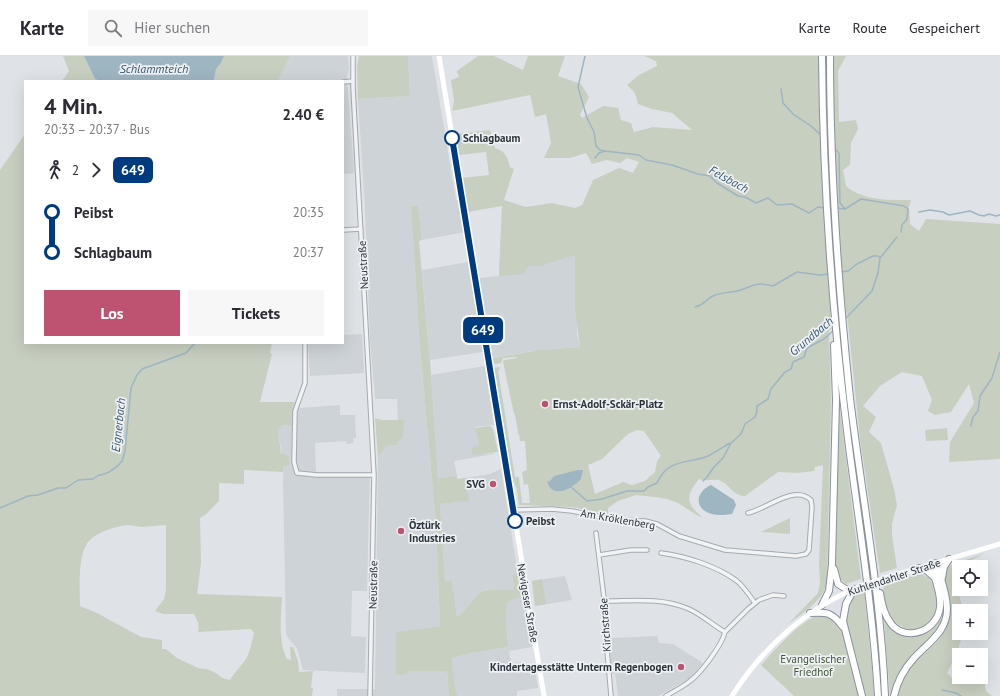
<!DOCTYPE html>
<html lang="de">
<meta charset="utf-8">
<style>
body{margin:0;font-family:"PT Sans",sans-serif;background:#f7f7f7;color:#2b2b33;height:100vh;display:flex;flex-direction:column;font-size:15px;white-space:nowrap}
*{box-sizing:border-box;margin:0}
p{font-size:13px;color:#7c7c81}
.icon{flex:none;width:22px;height:22px;fill:none;stroke:currentColor;stroke-width:2;stroke-linecap:round;stroke-linejoin:round}
.map{position:relative;flex:1;overflow:hidden}
.details{position:absolute;left:24px;top:24px;width:320px;height:264px;display:flex;flex-direction:column;background:#fff;border-radius:0px;box-shadow:0 4px 16px #0002}
.details>*{flex:none}
.badge{padding:0 8px;border-radius:6px;font-size:14px;line-height:26px}
.tools{position:absolute;left:952px;top:504px;display:grid;gap:8px}
.tools a{display:grid;place-items:center;width:36px;height:36px;border-radius:0px;background:#fff;box-shadow:0 4px 16px #0002;font-size:20px}
.map>.badge{position:absolute;translate:-50% -50%;box-shadow:0 0 0 2px #fff}
.legs{display:flex;align-items:center;gap:6px;height:44px;padding:0 20px;font-size:13px}
.legs p{margin-inline-start:auto}
.overview{display:flex;align-items:center;justify-content:space-between;height:68px;padding:0 20px}
h1{font-size:22px;font-weight:700;line-height:30px}
.primary-button{display:flex;gap:8px;margin-top:auto;padding:8px 20px}
.primary-button a{flex:1;height:46px;border-radius:0px;background:#bd5371;color:#fff;font-size:16px;font-weight:700;line-height:46px;text-align:center}
.primary-button a+a{background:#f7f7f7;color:#2b2b33}
ul{padding:0 20px;list-style:none}
li{display:flex;align-items:center;gap:14px;height:40px;font-size:15px}
li i{display:grid;place-items:center;width:6px;height:100%;margin:0 5px;background:currentColor}
li i::after{content:'';width:10px;height:10px;margin:-5px;border:3px solid;border-radius:50%;background:#fff}
li p{margin-inline-start:auto}
li:first-child i{background:linear-gradient(#0000 50%,currentColor 0)}
li:last-child i{background:linear-gradient(currentColor 50%,#0000 0)}
header{display:flex;align-items:center;gap:24px;box-sizing:border-box;height:56px;padding:0 20px;background:#fff;border-bottom:1px solid #e1e1e2}
header strong{font-size:19px}
nav{display:flex;gap:22px;margin-inline-start:auto;font-size:14px}
.search{width:280px;height:36px;background:#f7f7f7;display:flex;align-items:center;gap:10px;box-sizing:border-box;padding:0 14px;border-radius:0px;color:#7c7c81;font-size:15px}
.map>svg:first-child{display:block}
.built{fill:#ced3d8}
.green{fill:#c7cfc1;fill-rule:evenodd}
.water{fill:#9eb5c2}
.lines{fill:none;stroke-linecap:round;stroke-linejoin:round}
.stream{stroke:#9eb5c2;stroke-width:1.5}
.minor-casing{stroke:#a5abb0;stroke-width:5.5}
.motorway-casing{stroke:#88929b;stroke-width:8}
.minor{stroke:#f1f3f5;stroke-width:3.5}
.secondary{stroke:#fff;stroke-width:5}
.motorway{stroke:#fff;stroke-width:6}
.secondary-bridge{stroke:#fff;stroke-width:5}
.line-1-casing{stroke:#fff;stroke-width:9}
.line-1{stroke:#003b80;stroke-width:6}
.stop-1-dot{fill:#fff;stroke:#003b80;stroke-width:2}
.poi-dot{fill:#bd5371;stroke:#eef2f4;stroke-width:1.5}
.labels{text-anchor:middle;dominant-baseline:central;stroke-width:3.5;stroke-linejoin:round;paint-order:stroke}
.stop-label{font-size:11px;font-weight:bold;fill:#2a333c;stroke:#eef2f4;text-anchor:start}
.street-label{font-size:11px;fill:#2a333c;stroke:#eef2f4}
.poi-label{font-size:11px;font-weight:bold;fill:#2a333c;stroke:#eef2f4;text-anchor:start}
.park-label{font-size:11px;fill:#425639;stroke:#eef2f4}
.water-label{font-size:12px;font-style:italic;fill:#39566b;stroke:#eef2f4}
</style>
<header>
<strong>Karte</strong>
<div class="search"><svg class="icon" aria-label="search" viewBox="0 0 24 24"><circle cx="10" cy="10" r="6"/><path d="M15 15l6 6"/></svg>Hier suchen</div>
<nav><a>Karte</a><a>Route</a><a>Gespeichert</a></nav>
</header>
<div class="map">
<svg width="1000" height="640" viewBox="0 0 1000 640">
<rect width="100%" height="100%" fill="#dfe3e7"/>
<!-- built -->
<path class="built" d="M290,0H348L349,13L347,21L354,117L343,118V25H278Z
M408,0H432L456,144L466,143L471,175L422,184L418,150H411L419,280L436,468L440,570L396,576V618H407V616L411,615H447L449,640H337V633H375L378,402L386,390L396,389L403,381L405,364H398L397,343H375L370,283L365,152L358,43L410,40Z
M502,150L578,158L577,278L580,291L539,294L484,303L483,296L430,304L422,214L468,206L471,223L499,220Z
M362,278L364,317L310,320L308,287H343V279Z
M485,310L494,369L475,371L479,390L471,392L486,398L493,397L494,398L454,405L457,420L438,422L431,319Z
M293,346H298L299,352L340,349V359H355L356,382H353L354,387L347,388L346,385L315,387L316,416H370L367,535H352L351,580L366,581L365,617L303,614L297,592L288,582L286,578L283,424L284,409L278,374L283,369H292Z
M501,413L518,518L512,519L514,533L503,534L486,533L476,541L464,556L457,561L452,524L445,525L440,448L468,445L465,422L490,418Z
M565,520L572,544L535,550L532,525Z
M523,540L532,591L509,595L511,607L521,606L523,615L535,613L538,632L517,635V640H458L455,632L452,602L472,597L508,591L506,563L507,546Z
M657,580L659,587L673,588L703,607L689,623L658,640H618L615,618L611,617L610,582Z"/>
<!-- green -->
<path class="green" d="M63,0H84L95,23L100,25H62L69,15Z
M224,0H290L278,25H214L216,13L221,7Z
M359,0H408L410,40L358,43L357,11Z
M478,0H494L523,14L528,0H565L558,20L581,28L589,41L580,59L582,62L603,50L618,52L621,64L631,67L634,76L653,71L692,74L672,57L652,53L638,48L635,37L627,29L639,19L657,10L656,5L644,0H846L838,15L839,66L856,64L858,73L851,87L850,109L843,114L846,130C863,145 889,144 911,144L909,151L910,168L919,175L926,163L1000,168V403L949,406L950,386L974,347L969,328L951,356L935,359L928,355L932,344L922,320L902,316L880,330L863,350L876,361L869,376L881,387L894,433L897,449L892,468V479L897,512L880,517L860,382L847,257L829,275L831,344L827,528C821,546 803,557 788,568L818,537L820,527L819,508L823,409L815,411L814,415L797,417L778,416L745,440C733,440 731,430 721,425C713,422 707,426 699,423C686,439 685,447 702,461H700L678,447L667,443L655,441L636,439L618,445L608,452V458L572,451L519,449L517,434L512,420L494,312L499,311L500,314H498L515,421H519L522,447H530L528,428L524,429L522,416L527,414L525,385H520L519,378H517L518,376L515,359L514,358L503,306L504,304L517,302V301L503,302L501,307L494,308L493,302L539,294L580,291L575,253V199L540,210H529L523,218L499,220L502,150L468,156L462,122L489,119L486,96L459,99L455,78L490,74L495,92C506,96 507,100 510,111L514,113L504,144L526,151L551,147L575,152L582,149L593,124L619,112L633,117L639,106L627,102L620,107L607,104L592,108L586,97L570,102H544L551,87L546,58L535,61L530,39L452,55L454,45L451,24L459,21L457,15ZM637,374L644,375L661,400L657,405L655,416L645,425L632,429L623,426L595,438L588,409L602,403L628,378Z
M25,78V287H272L270,297L272,298L260,346H293L292,369H283L278,374L281,397L289,400V409L284,410L283,416L244,414V428L219,427V445L205,459L200,462L201,507L197,538L282,541C281,560 278,586 287,603L291,604L290,591H293L298,605L299,616L313,615L311,632H313L312,640H0V114ZM127,469L142,471L166,469V534L164,543L155,555L163,558H194C197,564 200,569 198,576L251,573L254,577C252,585 250,596 246,603C241,610 235,616 230,624L222,622L216,617L207,613L198,612L177,602L166,593H162V584L141,581L97,557L80,550C80,533 77,496 90,484C99,475 115,471 127,469Z
M411,150H418L422,184L419,185L430,304L438,422L457,420V423L465,422L469,445L440,448L445,525L452,524L457,561C468,554 473,540 485,534C488,533 508,534 514,533L512,519L518,518L523,540L507,546L506,563L508,591L472,597L452,602L455,632L458,640H449L447,615H411L407,616V618L396,619V576L440,570L436,468L419,280Z
M839,346L861,523L846,528L838,521L836,509L837,347Z
M375,362L382,364H405L403,381L396,389L386,390L378,402Z
M490,370L493,373L498,396L473,399L471,392L479,389L475,372Z
M947,372L948,384L926,385L925,374Z
M790,462V478L761,476Z
M985,497L956,512L953,517C955,530 961,542 963,555H959V577H963L957,597L947,617L955,625L961,621H978L984,623L986,635L992,640H897C899,633 901,626 904,620C916,599 938,593 948,568C950,563 952,555 951,550C950,537 941,525 946,511Z
M920,518C923,519 927,520 929,522C937,530 939,553 932,563C919,582 893,573 886,553C884,545 884,536 883,528Z
M542,523L546,548L535,550L532,525Z
M864,534L872,611L874,640H864L846,566L848,553L851,545L857,537Z
M818,559C826,559 833,561 838,567C848,581 855,622 859,640H794L761,609C776,593 798,567 818,559Z
M884,563C900,587 923,585 940,563L943,566C932,584 913,595 901,613C896,621 893,631 891,640H890Z"/>
<!-- water -->
<path class="water" d="M84,0H224L221,7L216,13L214,25H100L95,23Z
M578,414H583L581,423C572,432 554,444 547,426L550,425L554,420Z
M711,429L734,444L736,449L732,458C725,459 716,460 709,457C693,451 697,435 711,429Z"/>
<g class="lines">
<!-- stream -->
<path class="stream" d="M585,0L578,31L587,62L594,76L596,90L600,94L605,95
M781,33L783,47L793,58L811,70L822,80
M833,91L839,97L840,147L845,153
M595,102L599,97L605,95L639,99L646,104L672,109L698,118L710,120L717,127L738,140L745,141L756,147L768,142L777,149L792,148L809,157L818,151L825,152
M836,152L845,153L861,143L904,150L908,153L907,163L902,169L901,176
M919,156L930,154L943,156L949,159L970,155L979,159L984,160L989,158L996,160L1000,159
M841,216L848,215L857,208L873,200H878L879,201
M695,251C706,248 706,243 713,240C719,237 725,237 731,236C750,234 752,224 773,230L797,216L820,219L829,218
M845,263L872,235L878,217L880,202L897,181
M971,370L973,361L978,355L980,340L992,322L1000,296
M703,425L707,421L714,411L723,402L731,387L741,378L745,368L755,361L757,355V350L768,343L771,333L785,316L791,313L793,306L804,301L807,292L824,283L834,274
M571,431L587,445L602,443L627,435H644L648,431L657,427C668,402 688,408 708,400C716,396 723,391 730,387
M0,452L28,440L38,439L58,432H66L78,424L93,423L99,419C106,419 117,412 122,405C123,403 124,398 125,395L131,332L137,319L142,313L186,297L195,287
M942,634L956,637L961,640"/>
<defs>
<path id="minor" d="M353,0V32L374,419L370,640
M343,26L353,25
M343,174L361,173
M305,287V327L295,355L294,406L297,417L317,419H374
M513,454L552,453L572,455L616,464L645,465L657,468L679,480L725,494L796,500L806,498L809,494L812,451L811,444C794,428 767,453 748,457
M596,477L604,542L606,582L611,640
M661,497C685,500 717,510 737,525C744,531 750,540 755,547
M599,499L631,494H647
M604,545C633,545 661,541 689,553C702,559 713,569 725,576
M666,640C674,635 683,631 690,625C701,617 722,589 725,576L748,553L759,544L773,539L784,540"/>
<path id="motorway" d="M822,0C823,128 832,256 848,383C859,469 873,554 878,640
M830,0C830,114 838,228 850,342C862,441 881,540 885,640
M919,512L926,514L934,521
M834,513L838,528L849,535
M942,522L944,511L949,503
M854,533L846,548L843,565L862,640
M880,537C882,549 884,559 892,569C909,587 938,573 940,551C942,539 934,520 931,509
M822,549L829,535L832,508L836,344L834,289
M810,557C827,556 832,556 843,571
M894,640C897,626 904,613 914,602C928,587 948,575 947,552C947,537 940,521 936,507"/>
</defs>
<!-- minor casing -->
<use href="#minor" class="minor-casing"/>
<!-- motorway casing -->
<use href="#motorway" class="motorway-casing"/>
<!-- minor -->
<use href="#minor" class="minor"/>
<!-- secondary -->
<path class="secondary" d="M439,0L544,640
M882,523L1000,488
M732,640C762,592 808,551 861,530"/>
<!-- motorway -->
<use href="#motorway" class="motorway"/>
<!-- secondary-bridge -->
<path class="secondary-bridge" d="M861,530L882,523"/>
</g>
<g class="lines">
<defs>
<path id="line-1" d="M452,82L515,465"/>
</defs>
<!-- line-1 casing -->
<use href="#line-1" class="line-1-casing"/>
<!-- line-1 -->
<use href="#line-1" class="line-1"/>
</g>
<!-- markers -->
<g class="stop-1-dot">
<circle cx="452" cy="82" r="7"/>
<circle cx="515" cy="465" r="7"/>
</g>
<g class="poi-dot">
<circle cx="545" cy="348" r="4"/>
<circle cx="493" cy="428" r="4"/>
<circle cx="401" cy="475" r="4"/>
<circle cx="681" cy="611" r="4"/>
</g>
<g class="labels">
<!-- stop labels -->
<g class="stop-label">
<text x="463" y="82">Schlagbaum</text>
<text x="526" y="465">Peibst</text>
</g>
<!-- street labels -->
<g class="street-label">
<text transform="translate(363 209) rotate(-93)">Neustraße</text>
<text transform="translate(618 463) rotate(10)">Am Kröklenberg</text>
<text transform="translate(894 521) rotate(-18)">Kuhlendahler Straße</text>
<text transform="translate(373 529) rotate(-89)">Neustraße</text>
<text transform="translate(528 547) rotate(80)">Nevigeser Straße</text>
<text transform="translate(605 569) rotate(-94)">Kirchstraße</text>
</g>
<!-- poi labels -->
<g class="poi-label">
<text x="553" y="348">Ernst-Adolf-Sckär-Platz</text>
<text x="485" y="428" text-anchor="end">SVG</text>
<text x="409" y="469">Öztürk<tspan x="409" dy="13">Industries</tspan></text>
<text x="673" y="611" text-anchor="end">Kindertagesstätte Unterm Regenbogen</text>
</g>
<!-- park labels -->
<g class="park-label">
<text x="813" y="603">Evangelischer<tspan x="813" dy="13">Friedhof</tspan></text>
</g>
<!-- water labels -->
<g class="water-label">
<text x="154" y="12">Schlammteich</text>
<text transform="translate(729 123) rotate(29)">Felsbach</text>
<text transform="translate(811 280) rotate(-40)">Grundbach</text>
<text transform="translate(118 369) rotate(-84)">Eignerbach</text>
</g>
</g>
</svg>
<div class="tools">
<a><svg class="icon" aria-label="locate" viewBox="0 0 24 24"><circle cx="12" cy="12" r="6"/><path d="M12 2v4M12 18v4M2 12h4M18 12h4"/></svg></a>
<a>+</a>
<a>−</a>
</div>
<b class="badge" style="left:483px;top:274px;background:#003b80;color:#fff">649</b>
<section class="details">
<div class="overview"><div><h1>4 Min.</h1><p>20:33 – 20:37 · Bus</p></div><b>2.40 €</b></div>
<div class="legs"><svg class="icon" aria-label="walk" viewBox="0 0 24 24"><circle cx="13" cy="4" r="2"/><path d="M13 8l-2 6 4 7M11 14l-3 7M7 12l3-4h3l4 4"/></svg>2<svg class="icon" aria-label="forward" viewBox="0 0 24 24"><path d="M9 5l7 7-7 7"/></svg><b class="badge" style="background:#003b80;color:#fff">649</b></div>
<ul>
<li><i style="color:#003b80"></i><b>Peibst</b><p>20:35</p></li>
<li><i style="color:#003b80"></i><b>Schlagbaum</b><p>20:37</p></li>
</ul>
<div class="primary-button"><a>Los</a><a>Tickets</a></div>
</section>
</div>
